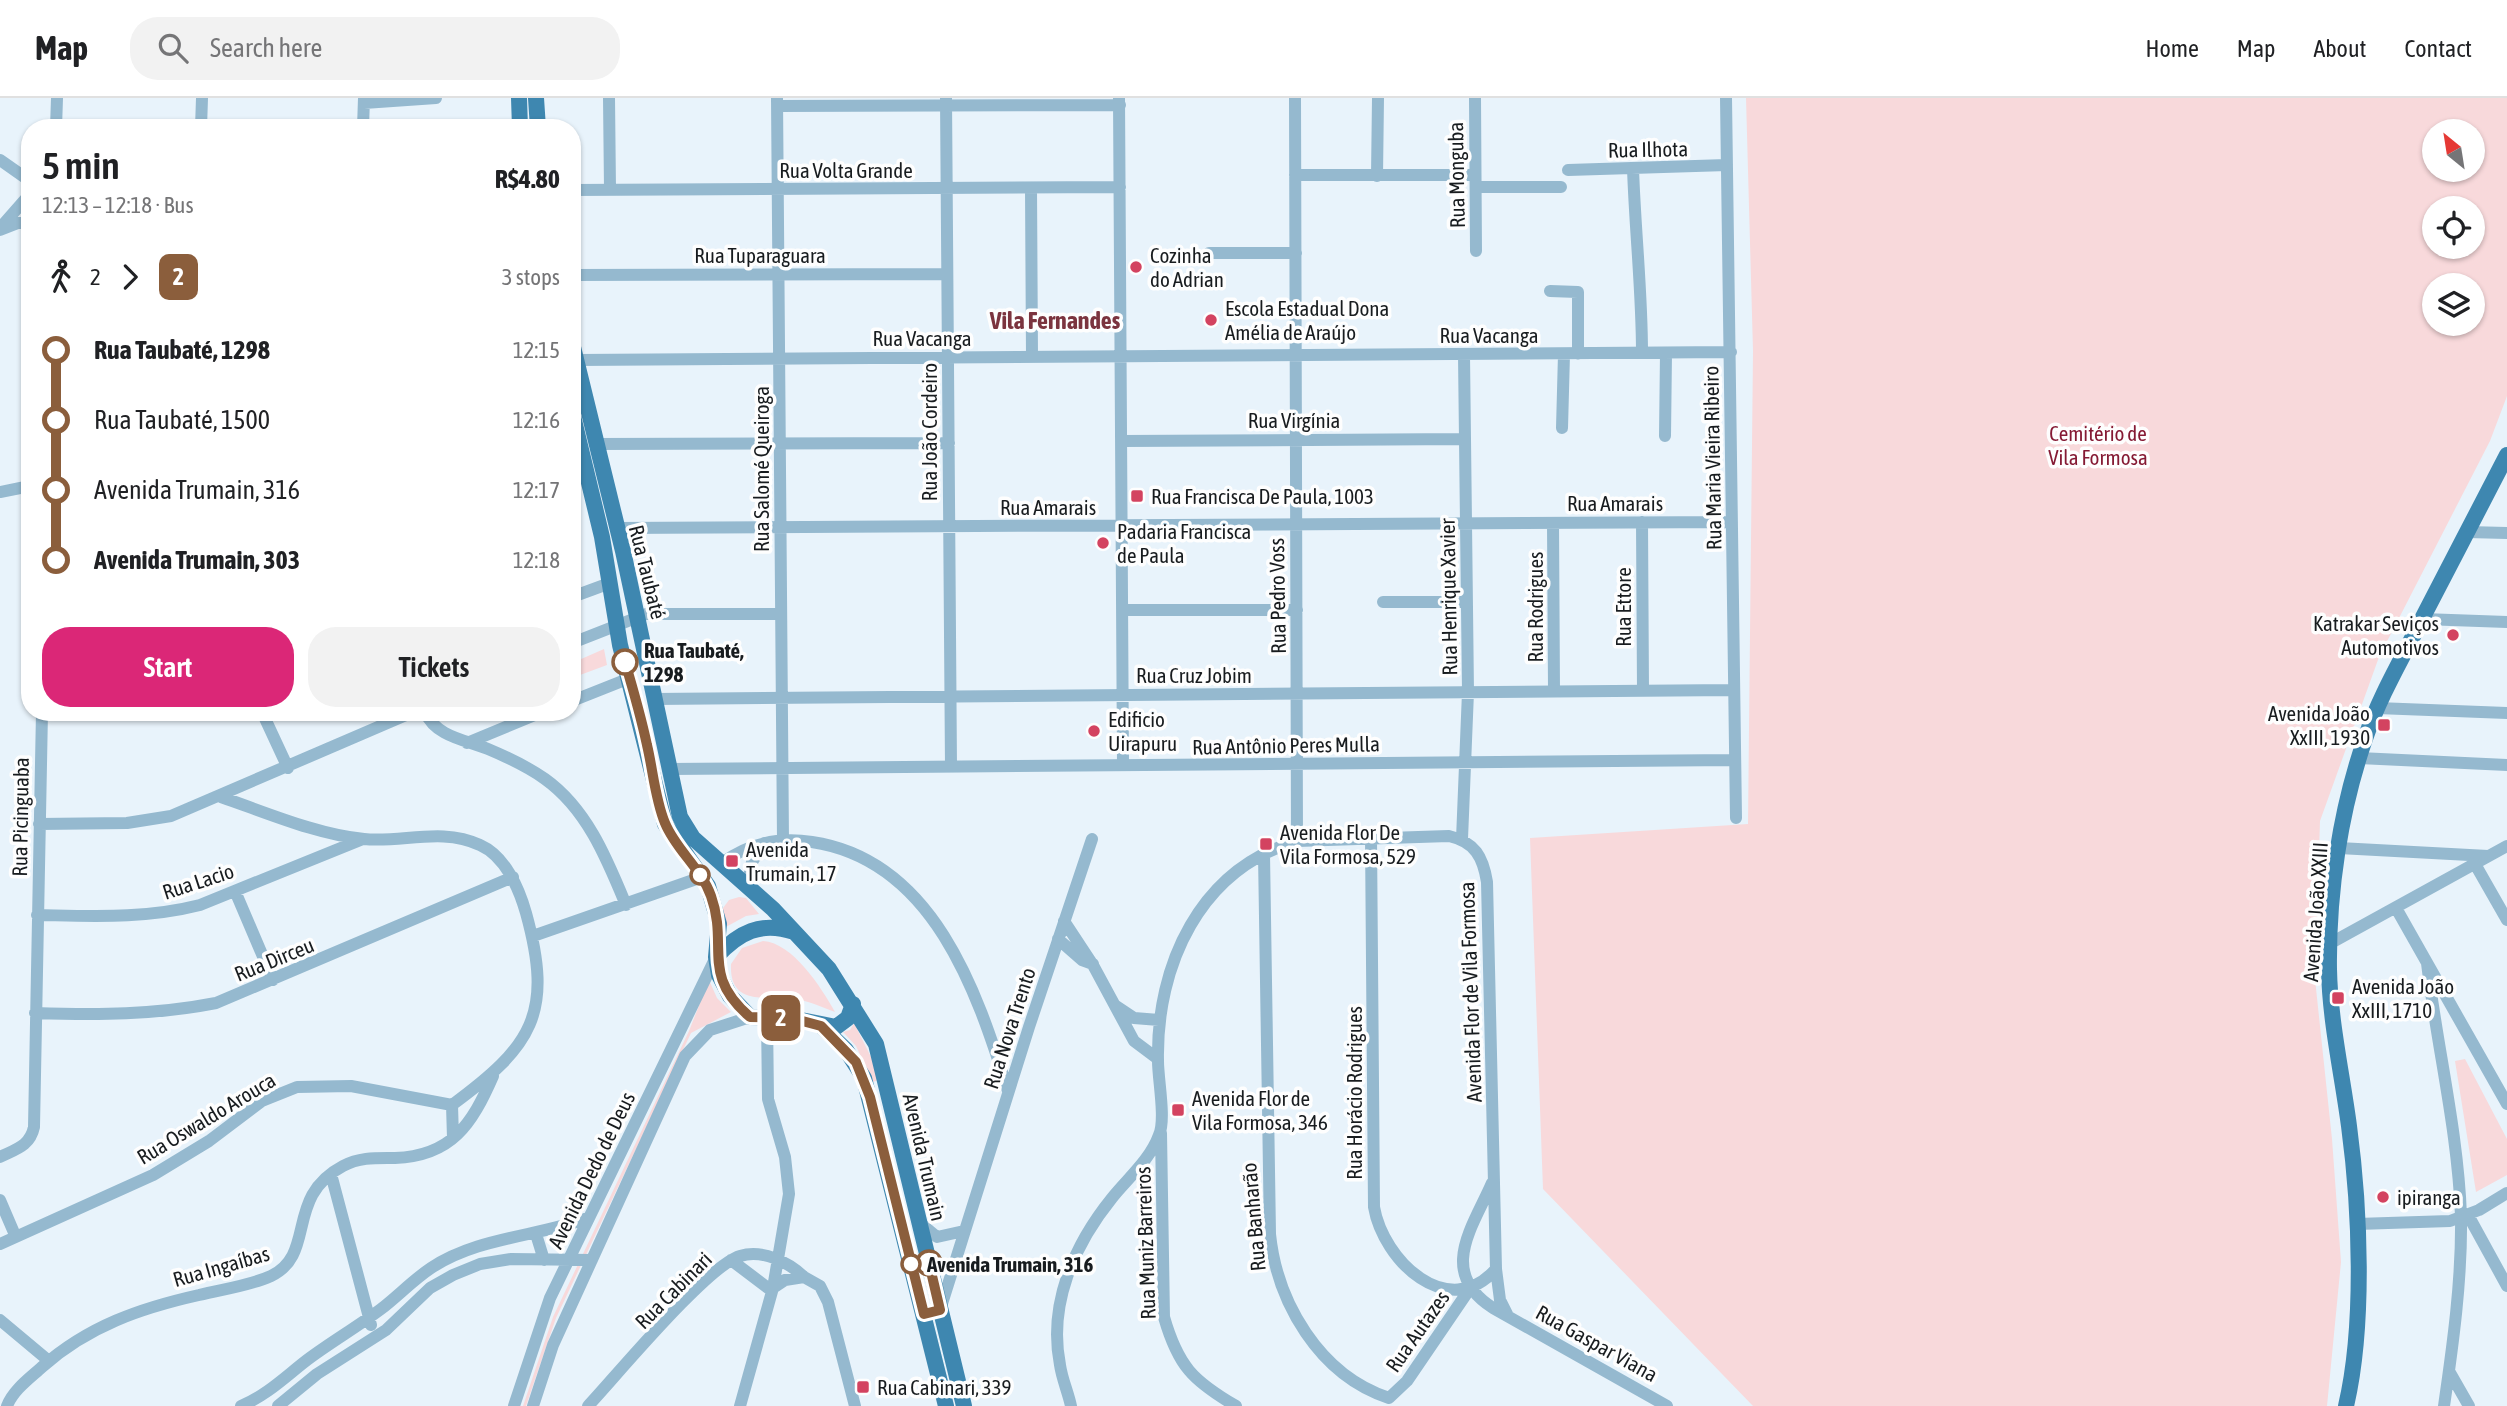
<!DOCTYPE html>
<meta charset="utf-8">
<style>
body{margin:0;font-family:"Asap Condensed",sans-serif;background:#f2f2f2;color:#202124;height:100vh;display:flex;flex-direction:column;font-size:26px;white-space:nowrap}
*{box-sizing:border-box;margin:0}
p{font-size:23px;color:#757577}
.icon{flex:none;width:38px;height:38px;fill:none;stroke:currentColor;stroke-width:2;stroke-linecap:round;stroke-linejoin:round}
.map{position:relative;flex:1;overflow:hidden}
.drawer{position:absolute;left:21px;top:21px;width:560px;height:602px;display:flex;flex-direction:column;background:#fff;border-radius:28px;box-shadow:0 2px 5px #0004}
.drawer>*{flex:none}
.badge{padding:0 14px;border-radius:10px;font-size:24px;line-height:46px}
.needle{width:46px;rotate:330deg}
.buttons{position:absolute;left:2422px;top:21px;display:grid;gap:14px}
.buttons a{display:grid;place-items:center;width:63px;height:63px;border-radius:50%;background:#fff;box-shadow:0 2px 5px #0004;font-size:35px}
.map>.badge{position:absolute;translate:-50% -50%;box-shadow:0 0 0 4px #fff}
.legs{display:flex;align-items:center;gap:10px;height:77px;padding:0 21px;font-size:23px}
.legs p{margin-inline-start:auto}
.overview{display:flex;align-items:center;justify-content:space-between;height:119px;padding:0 21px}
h1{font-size:38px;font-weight:600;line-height:52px}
.primary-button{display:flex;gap:14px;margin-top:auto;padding:14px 21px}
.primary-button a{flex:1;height:80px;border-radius:28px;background:#db2777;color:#fff;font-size:28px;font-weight:600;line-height:80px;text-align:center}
.primary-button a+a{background:#f2f2f2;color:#202124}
ul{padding:0 21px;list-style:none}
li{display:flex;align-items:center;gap:24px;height:70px;font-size:26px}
li i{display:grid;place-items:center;width:10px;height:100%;margin:0 9px;background:currentColor}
li i::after{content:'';width:18px;height:18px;margin:-9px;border:5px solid;border-radius:50%;background:#fff}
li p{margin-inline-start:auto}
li:first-child i{background:linear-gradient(#0000 50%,currentColor 0)}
li:last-child i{background:linear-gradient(currentColor 50%,#0000 0)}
header{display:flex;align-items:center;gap:42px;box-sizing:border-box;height:98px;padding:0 35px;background:#fff;border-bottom:2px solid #e0e0e0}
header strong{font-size:33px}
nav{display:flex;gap:38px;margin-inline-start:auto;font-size:24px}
.search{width:490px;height:63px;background:#f2f2f2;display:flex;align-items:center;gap:18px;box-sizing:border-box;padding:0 24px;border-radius:28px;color:#757577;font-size:26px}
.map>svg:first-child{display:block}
.green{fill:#f8d9db;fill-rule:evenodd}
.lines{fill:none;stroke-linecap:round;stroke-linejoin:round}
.minor{stroke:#95b9cf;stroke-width:12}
.major{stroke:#3e87b0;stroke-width:16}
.line-1-casing{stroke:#fff;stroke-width:16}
.line-1{stroke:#8b5e3c;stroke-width:10}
.poi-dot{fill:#d34360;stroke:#fefefe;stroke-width:2.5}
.stop-1-dot{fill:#fff;stroke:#8b5e3c;stroke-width:3.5}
.labels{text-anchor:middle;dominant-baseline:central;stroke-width:7;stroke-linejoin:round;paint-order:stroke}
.street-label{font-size:21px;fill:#181c1f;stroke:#fefefe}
.poi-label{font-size:21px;fill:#181c1f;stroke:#fefefe;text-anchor:start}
.park-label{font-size:21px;fill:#851a34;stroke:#fefefe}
.stop-label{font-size:21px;font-weight:bold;fill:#181c1f;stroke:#fefefe;text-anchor:start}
.quarter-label{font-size:24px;font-weight:bold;fill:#7b343f;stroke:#fefefe}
</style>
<header>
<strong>Map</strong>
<div class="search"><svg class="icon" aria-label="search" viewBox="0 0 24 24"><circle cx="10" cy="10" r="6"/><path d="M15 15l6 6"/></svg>Search here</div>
<nav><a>Home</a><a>Map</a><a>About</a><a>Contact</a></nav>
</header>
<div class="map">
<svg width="2507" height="1308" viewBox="0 0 2507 1308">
<rect width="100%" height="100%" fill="#e8f3fb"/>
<!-- green -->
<path class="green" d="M1746,0H2507V298L2490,343L2379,559L2320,723L2315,881L2332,1041L2341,1164L2327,1308H1753L1543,1091L1530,740L1748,726L1753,253ZM2434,33H2473V72H2434ZM2434,110H2473V149H2434ZM2434,187H2473V226H2434Z
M604,551L607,567L572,580V565Z
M739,799L746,800L759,816L746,818L724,830L723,810L729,802Z
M763,843C793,845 821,889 835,914C821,909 808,902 792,901C764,898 729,908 731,866L742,850Z
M709,882L717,900L731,914L691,935L556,1220L526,1308H523L553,1219L689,933Z
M854,925L874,965L878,982L873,984L856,948L843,934L850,932Z
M2465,961L2507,1041V1077L2476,1094L2455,963Z
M1147,1082L1150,1085V1103L1134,1097Z"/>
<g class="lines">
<!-- minor -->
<path class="minor" d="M609,0L610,91
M777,0L783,743
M946,0L951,669
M1119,0L1123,667
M1295,0L1297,743
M1475,0L1476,153
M1726,0L1736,720
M364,5L436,0
M777,8L1120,7
M56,30L57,0
M201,30L202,0
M363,30L364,0
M0,62L30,83
M1633,70C1635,132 1642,193 1642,255
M1568,72L1727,67
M1295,77H1475
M1377,78L1378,0
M1476,89H1561
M1031,90L1032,259
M572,92L1120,89
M0,130L30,96
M0,132L18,125H30
M1209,155H1296
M572,177L947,176
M1550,193L1578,194V256
M576,262L1731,254
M1562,330L1564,256
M1665,338L1666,255
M1122,343L1465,341
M595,346L949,345
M0,394L30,388
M1642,424L1643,593
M1553,425L1554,593
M616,430L1732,424
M2467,434L2507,435
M572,499L610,485
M1383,504H1467
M1123,512H1297
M2423,521L2507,524
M572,545L646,516H781
M654,601L1734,592
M572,603L630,580
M2377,610L2507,615
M262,614L288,670
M425,614C436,639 466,642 488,651C507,659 528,669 545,681C587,711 607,761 626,807
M467,645L542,614
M2359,660L2507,667
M669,671L1735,662
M39,726L127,725L171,718L413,614
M1371,739L1374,1109C1383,1162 1448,1225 1496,1171
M1462,741L1468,594L1464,257
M2339,750L2488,758
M1264,756L1270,1136C1277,1204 1319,1277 1389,1300L1407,1283L1471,1189
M722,765C749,745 779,739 812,744C933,762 977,893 1008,993
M2475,766L2507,822
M747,788L752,764L764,745
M235,793L273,882
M2396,810L2507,1006
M37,817C93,818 145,821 200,807L363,741
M1064,823L1093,867L1134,943L1158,961
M533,838L702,779
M1058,841L1082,862L1093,866
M2329,846L2507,748
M2427,865C2437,949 2458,1033 2461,1118C2462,1181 2453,1246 2444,1308
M1116,908L1134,920L1159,922
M35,915C97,917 155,917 216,905L513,779
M452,1007L453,1040
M1161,1035L1164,1219C1178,1268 1193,1283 1236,1308
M0,1059C16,1051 30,1048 34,1029L42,614
M331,1076L371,1227
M1492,1085C1473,1129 1437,1174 1493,1210L1667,1308
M0,1102L15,1137
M2468,1117L2507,1188
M919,1124L937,1139L964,1133
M2357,1126L2450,1123L2479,1112L2507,1095
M536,1136L544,1162
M0,1146L153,1077L209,1043L262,1003L297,989L351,988L452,1007C532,948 554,916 526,815C519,790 505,758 480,747C442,729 402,745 364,741C318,737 265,714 221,699
M731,1162L772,1193
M773,1190L785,1182L804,1179L820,1188L828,1204L855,1308
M924,1216L940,1212L1029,929L1092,741
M0,1222L49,1263
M2449,1273L2469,1308
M7,1308C13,1292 30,1280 42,1269C88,1228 141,1210 199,1197C223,1191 249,1188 271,1178C317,1156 284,1099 343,1068C360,1059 376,1060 395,1060C452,1058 472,1026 493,978
M241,1308C267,1297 285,1279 307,1262C331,1244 357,1229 381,1211C398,1198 413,1182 431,1170C478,1139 536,1139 588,1120
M278,1308L317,1276L386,1232L430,1190L453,1177L480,1166L511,1161L592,1162
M514,1308L550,1200L716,859
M533,1308L553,1247L685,958L710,932L750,919
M588,1308C617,1277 707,1168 740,1158C762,1151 789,1164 804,1179
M740,1308L773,1190L789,1096L785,1059L768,1001L767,920
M1071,1308C1068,1294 1062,1281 1060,1267C1048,1206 1074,1147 1112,1100C1128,1080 1150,1062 1159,1037C1166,1021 1158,982 1158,963C1156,867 1200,771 1297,743L1449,738C1475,744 1483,759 1487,784L1496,1171L1500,1202L1507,1216"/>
<!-- major -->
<path class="major" d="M519,0L520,30
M536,0L538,30
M572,245L623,453L680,719L693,740L773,811L829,871L876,946L964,1308
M572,314L602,439L620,547L665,726L708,788L719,826L716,859L719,877L730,898L750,919L791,920L836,929L848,920L853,906
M716,859C739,834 761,823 794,834
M821,928L846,952L864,980L946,1308
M2346,1308C2365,1227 2360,1110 2349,1028C2342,975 2330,924 2329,871C2328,795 2340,713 2365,641C2380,597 2403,559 2424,517C2452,464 2479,410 2507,357"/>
</g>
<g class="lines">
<defs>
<path id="line-1" d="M625,564C633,591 641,619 647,647C653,672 655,701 665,725C676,752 701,770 711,798C729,848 700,877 750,919L791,920L821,928L856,964L870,999L924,1216L940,1212L929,1165"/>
</defs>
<!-- line-1 casing -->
<use href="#line-1" class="line-1-casing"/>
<!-- line-1 -->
<use href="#line-1" class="line-1"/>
</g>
<!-- markers -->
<g class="poi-dot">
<circle cx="1136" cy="169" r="7"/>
<circle cx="1211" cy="222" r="7"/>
<rect x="1130" y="391" width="14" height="14" rx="3.5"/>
<circle cx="1103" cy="445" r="7"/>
<circle cx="2453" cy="537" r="7"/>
<rect x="2377" y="620" width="14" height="14" rx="3.5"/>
<circle cx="1094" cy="633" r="7"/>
<rect x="1259" y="739" width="14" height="14" rx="3.5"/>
<rect x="725" y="756" width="14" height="14" rx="3.5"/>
<rect x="2331" y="893" width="14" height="14" rx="3.5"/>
<rect x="1171" y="1005" width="14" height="14" rx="3.5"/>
<circle cx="2383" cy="1099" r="7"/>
<rect x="856" y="1282" width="14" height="14" rx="3.5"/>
</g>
<g class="stop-1-dot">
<circle cx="625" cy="564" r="12"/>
<circle cx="700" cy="777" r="9"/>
<circle cx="929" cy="1165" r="12"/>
<circle cx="911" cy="1166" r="9"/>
</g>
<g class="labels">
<!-- street labels -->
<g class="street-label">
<text transform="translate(1648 51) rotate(-1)">Rua Ilhota</text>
<text x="846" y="72">Rua Volta Grande</text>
<text transform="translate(1456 77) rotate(-91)">Rua Monguba</text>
<text x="760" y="157">Rua Tuparaguara</text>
<text x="1489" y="237">Rua Vacanga</text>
<text x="922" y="240">Rua Vacanga</text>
<text x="1294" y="322">Rua Virgínia</text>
<text transform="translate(929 334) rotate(-90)">Rua João Cordeiro</text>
<text transform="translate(1712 360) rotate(-91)">Rua Maria Vieira Ribeiro</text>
<text transform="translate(761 371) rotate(-90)">Rua Salomé Queiroga</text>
<text x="1615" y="405">Rua Amarais</text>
<text x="1048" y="409">Rua Amarais</text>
<text transform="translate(648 474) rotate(76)">Rua Taubaté</text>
<text transform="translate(1277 498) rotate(-91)">Rua Pedro Voss</text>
<text transform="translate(1448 499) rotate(-91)">Rua Henrique Xavier</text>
<text transform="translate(1535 509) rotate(-90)">Rua Rodrigues</text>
<text transform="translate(1623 509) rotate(-90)">Rua Ettore</text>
<text x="1194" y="577">Rua Cruz Jobim</text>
<text transform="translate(1286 647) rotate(-1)">Rua Antônio Peres Mulla</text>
<text transform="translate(20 719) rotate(-89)">Rua Picinguaba</text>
<text transform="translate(198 783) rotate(-18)">Rua Lacio</text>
<text transform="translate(2315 814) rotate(-86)">Avenida João XXIII</text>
<text transform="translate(274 861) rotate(-22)">Rua Dirceu</text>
<text transform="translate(1470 894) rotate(-92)">Avenida Flor de Vila Formosa</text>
<text transform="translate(1009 930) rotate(-72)">Rua Nova Trento</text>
<text transform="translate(1354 995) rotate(-90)">Rua Horácio Rodrigues</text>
<text transform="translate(206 1020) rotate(-31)">Rua Oswaldo Arouca</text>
<text transform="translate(925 1059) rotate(77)">Avenida Trumain</text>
<text transform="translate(591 1072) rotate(-64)">Avenida Dedo de Deus</text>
<text transform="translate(1253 1119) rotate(-95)">Rua Banharão</text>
<text transform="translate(1145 1145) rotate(-92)">Rua Muniz Barreiros</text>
<text transform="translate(221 1168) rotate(-16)">Rua Ingaíbas</text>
<text transform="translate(673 1192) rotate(-45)">Rua Cabinari</text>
<text transform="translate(1417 1233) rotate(-55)">Rua Autazes</text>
<text transform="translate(1597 1245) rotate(29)">Rua Gaspar Viana</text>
</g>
<!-- poi labels -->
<g class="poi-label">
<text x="1150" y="157">Cozinha<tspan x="1150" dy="24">do Adrian</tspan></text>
<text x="1225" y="210">Escola Estadual Dona<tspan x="1225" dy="24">Amélia de Araújo</tspan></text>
<text x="1151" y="398">Rua Francisca De Paula, 1003</text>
<text x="1117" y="433">Padaria Francisca<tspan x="1117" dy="24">de Paula</tspan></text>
<text x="2439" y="525" text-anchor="end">Katrakar Seviços<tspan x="2439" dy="24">Automotivos</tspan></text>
<text x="2370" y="615" text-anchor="end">Avenida João<tspan x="2370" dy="24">XxIII, 1930</tspan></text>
<text x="1108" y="621">Edificio<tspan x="1108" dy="24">Uirapuru</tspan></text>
<text x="1280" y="734">Avenida Flor De<tspan x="1280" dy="24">Vila Formosa, 529</tspan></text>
<text x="746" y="751">Avenida<tspan x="746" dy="24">Trumain, 17</tspan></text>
<text x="2352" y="888">Avenida João<tspan x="2352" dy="24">XxIII, 1710</tspan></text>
<text x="1192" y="1000">Avenida Flor de<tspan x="1192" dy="24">Vila Formosa, 346</tspan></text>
<text x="2397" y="1099">ipiranga</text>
<text x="877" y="1289">Rua Cabinari, 339</text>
</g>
<!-- park labels -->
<g class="park-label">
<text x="2098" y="335">Cemitério de<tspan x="2098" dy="24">Vila Formosa</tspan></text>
</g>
<!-- stop labels -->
<g class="stop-label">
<text x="644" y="552">Rua Taubaté,<tspan x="644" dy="24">1298</tspan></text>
<text x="927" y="1166">Avenida Trumain, 316</text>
</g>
<!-- quarter labels -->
<g class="quarter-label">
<text x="1055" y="222">Vila Fernandes</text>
</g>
</g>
</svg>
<div class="buttons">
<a><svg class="needle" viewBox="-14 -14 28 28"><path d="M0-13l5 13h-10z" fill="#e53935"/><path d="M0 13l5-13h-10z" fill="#757577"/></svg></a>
<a><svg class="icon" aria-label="locate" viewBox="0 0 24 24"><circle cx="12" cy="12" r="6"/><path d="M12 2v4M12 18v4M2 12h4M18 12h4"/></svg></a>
<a><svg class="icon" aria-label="layers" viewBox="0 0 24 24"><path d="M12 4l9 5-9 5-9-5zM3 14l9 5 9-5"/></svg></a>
</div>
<b class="badge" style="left:781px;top:920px;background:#8b5e3c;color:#fff">2</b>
<section class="drawer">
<div class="overview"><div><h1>5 min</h1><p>12:13 – 12:18 · Bus</p></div><b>R$4.80</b></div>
<div class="legs"><svg class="icon" aria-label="walk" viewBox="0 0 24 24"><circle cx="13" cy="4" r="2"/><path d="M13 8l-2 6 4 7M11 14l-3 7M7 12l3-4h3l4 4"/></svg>2<svg class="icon" aria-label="forward" viewBox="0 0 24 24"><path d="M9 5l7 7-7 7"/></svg><b class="badge" style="background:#8b5e3c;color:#fff">2</b><p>3 stops</p></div>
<ul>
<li><i style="color:#8b5e3c"></i><b>Rua Taubaté, 1298</b><p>12:15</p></li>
<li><i style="color:#8b5e3c"></i><span>Rua Taubaté, 1500</span><p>12:16</p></li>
<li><i style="color:#8b5e3c"></i><span>Avenida Trumain, 316</span><p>12:17</p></li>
<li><i style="color:#8b5e3c"></i><b>Avenida Trumain, 303</b><p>12:18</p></li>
</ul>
<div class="primary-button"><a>Start</a><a>Tickets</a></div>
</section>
</div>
